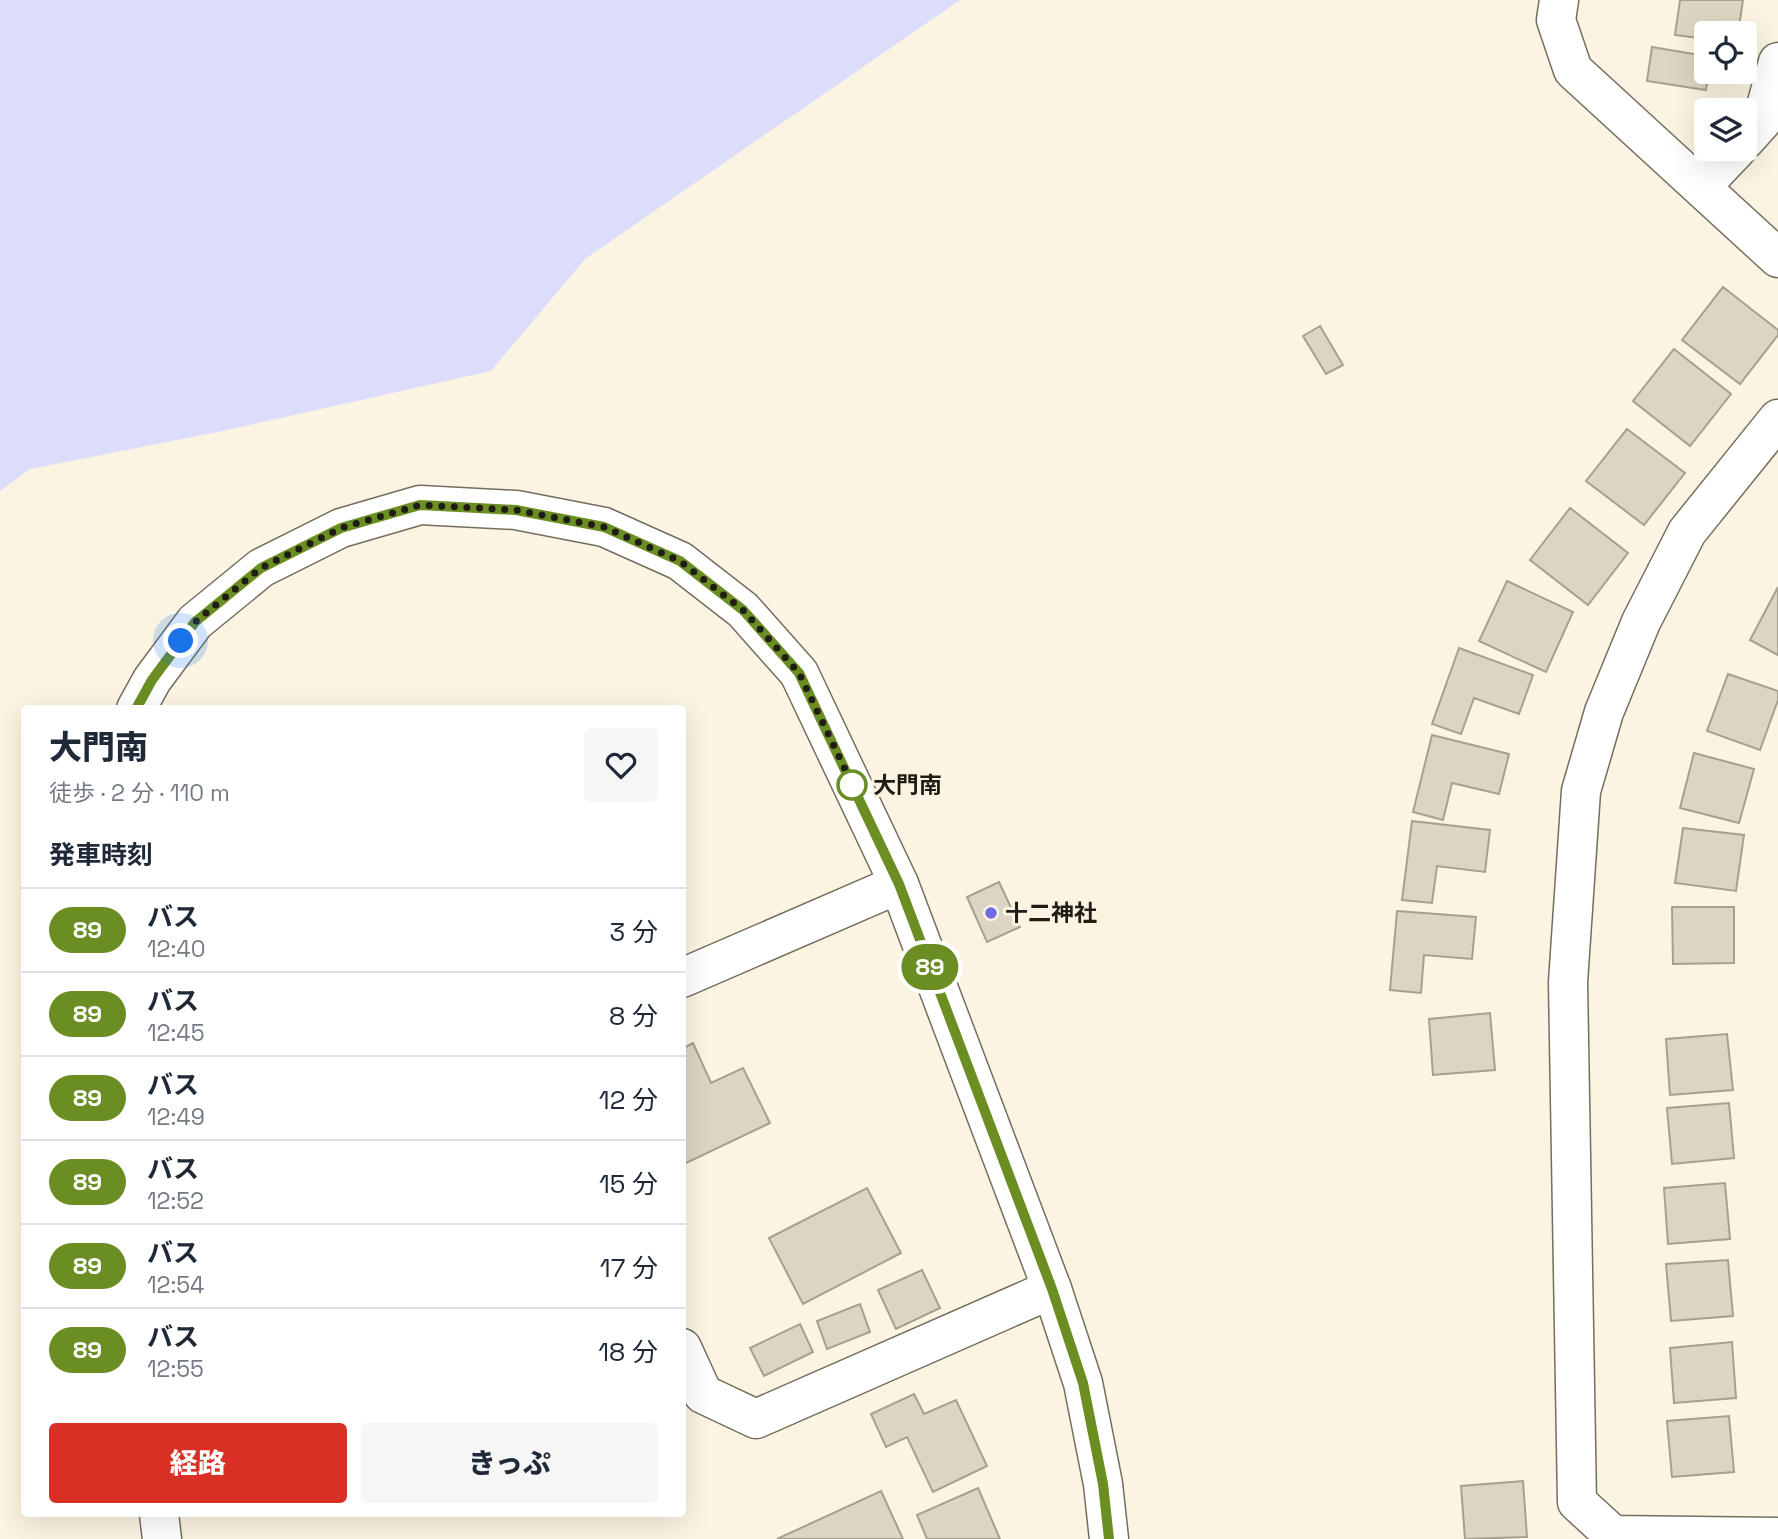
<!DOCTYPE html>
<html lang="ja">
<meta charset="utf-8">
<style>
body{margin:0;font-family:"Space Grotesk","Noto Sans JP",sans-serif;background:#f6f6f7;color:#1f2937;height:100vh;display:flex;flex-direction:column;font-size:26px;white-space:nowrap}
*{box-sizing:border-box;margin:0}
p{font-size:23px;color:#747a83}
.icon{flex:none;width:38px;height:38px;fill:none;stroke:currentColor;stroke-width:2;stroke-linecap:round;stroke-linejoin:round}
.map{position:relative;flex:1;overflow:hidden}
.details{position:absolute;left:21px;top:705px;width:665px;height:812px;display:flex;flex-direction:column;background:#fff;border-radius:7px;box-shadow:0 7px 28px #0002}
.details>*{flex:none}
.badge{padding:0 14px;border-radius:23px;font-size:24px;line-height:46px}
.buttons{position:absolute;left:1694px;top:21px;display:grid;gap:14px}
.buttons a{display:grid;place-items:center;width:63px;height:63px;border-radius:7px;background:#fff;box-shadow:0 7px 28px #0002;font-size:35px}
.you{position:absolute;width:35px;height:35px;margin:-18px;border:5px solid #fff;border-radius:50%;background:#1a73e8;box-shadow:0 0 0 10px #1a73e833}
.map>.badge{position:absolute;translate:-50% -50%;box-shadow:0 0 0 4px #fff}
h2{padding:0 28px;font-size:26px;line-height:63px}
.round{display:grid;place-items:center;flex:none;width:74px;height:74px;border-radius:7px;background:#f6f6f7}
.headline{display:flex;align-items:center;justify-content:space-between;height:119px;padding:0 28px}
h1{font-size:33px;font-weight:800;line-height:52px}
.action{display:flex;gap:14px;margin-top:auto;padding:14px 28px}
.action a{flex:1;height:80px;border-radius:7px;background:#d93025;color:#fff;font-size:28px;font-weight:800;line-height:80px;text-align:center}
.action a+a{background:#f6f6f7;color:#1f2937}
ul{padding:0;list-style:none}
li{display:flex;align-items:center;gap:21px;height:84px;padding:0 28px;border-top:2px solid #e0e1e3}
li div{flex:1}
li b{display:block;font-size:26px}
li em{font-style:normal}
li .badge{min-width:77px;font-weight:700;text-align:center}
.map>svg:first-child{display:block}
.green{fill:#dbddfb}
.building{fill:#dcd5c3;stroke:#a7a08f;stroke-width:2}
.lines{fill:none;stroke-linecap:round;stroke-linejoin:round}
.minor-casing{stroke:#756e5f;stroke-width:41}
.tertiary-casing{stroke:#756e5f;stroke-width:41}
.minor{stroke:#fff;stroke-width:38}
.tertiary{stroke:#fff;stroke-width:38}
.line-casing{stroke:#fff;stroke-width:16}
.line{stroke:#6b8e23;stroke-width:10}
.walk{stroke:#1f1d16;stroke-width:7;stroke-dasharray:0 12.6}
.stop-dot{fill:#fff;stroke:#6b8e23;stroke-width:3.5}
.poi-dot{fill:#736be6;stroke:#fbf4e2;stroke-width:2.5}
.labels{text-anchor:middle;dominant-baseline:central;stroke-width:6;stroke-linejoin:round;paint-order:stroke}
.stop-label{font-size:23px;font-weight:bold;fill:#1f1d16;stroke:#fbf4e2;text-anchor:start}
.poi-label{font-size:23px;font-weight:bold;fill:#1f1d16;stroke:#fbf4e2;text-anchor:start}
</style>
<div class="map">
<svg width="1778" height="1539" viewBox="0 0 1778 1539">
<rect width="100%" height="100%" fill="#fbf4e2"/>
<!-- green -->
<path class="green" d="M0,0H960L585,259L491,371L218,432L30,469L0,491Z"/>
<!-- building -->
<path class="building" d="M1680,0H1743L1738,33H1706V39L1675,35Z
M1652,47L1706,56V72H1709L1706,90L1647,81Z
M1723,287L1778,330V335L1740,384L1682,340Z
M1320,326L1343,365L1326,374L1303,336Z
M1674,349L1731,394L1690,446L1633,401Z
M1627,429L1685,473L1644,525L1586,481Z
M1570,508L1628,553L1588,605L1530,560Z
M1507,581L1573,612L1546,672L1479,641Z
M1778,587V655L1750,640Z
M1459,648L1533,675L1519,714L1474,698L1461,734L1432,724Z
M1728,674L1778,691V700L1760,750L1707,731Z
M1432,735L1509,754L1499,794L1452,783L1443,820L1413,812Z
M1694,753L1754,769L1739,823L1680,808Z
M1412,821L1490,830L1485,872L1437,866L1432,903L1402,900Z
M1683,828L1744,835L1736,891L1675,883Z
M999,882L1020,927L987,942L967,897Z
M1672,907H1734V963L1673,964Z
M1397,911L1476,917L1472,959L1424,955L1421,993L1390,990Z
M1490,1013L1495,1070L1433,1075L1429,1019Z
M1727,1034L1733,1090L1670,1095L1666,1039Z
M693,1043L711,1083L743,1068L770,1123L682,1165V1049Z
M1729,1103L1734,1158L1672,1164L1667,1108Z
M1725,1183L1730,1239L1668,1244L1664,1188Z
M867,1188L901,1253L803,1304L769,1238Z
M1728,1260L1733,1316L1671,1321L1666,1264Z
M922,1270L940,1308L896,1329L878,1290Z
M860,1304L870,1332L827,1349L817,1321Z
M800,1324L813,1352L764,1376L750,1348Z
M1732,1342L1736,1398L1674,1403L1670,1348Z
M914,1394L924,1414L956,1400L987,1466L933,1492L907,1437L886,1447L871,1414Z
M1729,1416L1734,1472L1672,1477L1667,1421Z
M1523,1481L1527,1537L1465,1539L1461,1486Z
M978,1488L1000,1539H927L917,1515Z
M881,1491L903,1539H777Z"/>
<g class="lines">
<defs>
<path id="minor" d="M1559,0L1556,20L1573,70L1778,258
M1745,140L1762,121L1778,62
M1702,186L1737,149
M1778,419L1687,532L1641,622L1604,712L1581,791L1568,982L1577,1502L1613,1535L1778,1537
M682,978L899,884
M682,1348L703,1394L756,1419L1052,1289"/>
<path id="tertiary" d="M136,709L152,680L195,622L261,568L341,528L420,505L516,510L604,527L680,561L743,610L799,673L899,884L1052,1289L1083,1383L1103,1484L1109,1539
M159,1514L162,1539"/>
</defs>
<!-- minor casing -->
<use href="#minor" class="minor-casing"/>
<!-- tertiary casing -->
<use href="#tertiary" class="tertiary-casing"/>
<!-- minor -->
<use href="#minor" class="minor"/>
<!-- tertiary -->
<use href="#tertiary" class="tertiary"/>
</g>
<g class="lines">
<defs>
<path id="line" d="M136,709L152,680L195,622L261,568L341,528L420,505L516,510L604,527L680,561L743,610L799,673L899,884L1052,1289L1083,1383L1103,1484L1109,1539"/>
</defs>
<!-- line casing -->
<use href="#line" class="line-casing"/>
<!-- line -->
<use href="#line" class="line"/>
<!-- walk -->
<path class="walk" d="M181,641L195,622L261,568L341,528L420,505L516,510L604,527L680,561L743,610L799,673L855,790L852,785"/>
</g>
<!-- markers -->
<circle class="stop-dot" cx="852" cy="785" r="14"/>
<circle class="poi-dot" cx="991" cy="913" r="7"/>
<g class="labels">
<!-- stop labels -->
<g class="stop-label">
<text x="873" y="785">大門南</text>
</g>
<!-- poi labels -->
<g class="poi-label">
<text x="1005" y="913">十二神社</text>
</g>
</g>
</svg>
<div class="buttons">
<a><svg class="icon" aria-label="locate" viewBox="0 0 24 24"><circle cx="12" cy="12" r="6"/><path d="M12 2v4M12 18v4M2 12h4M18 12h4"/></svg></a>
<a><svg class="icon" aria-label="layers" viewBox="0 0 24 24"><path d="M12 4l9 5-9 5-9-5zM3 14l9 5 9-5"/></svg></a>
</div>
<div class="you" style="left:181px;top:641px"></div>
<b class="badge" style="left:930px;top:967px;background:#6b8e23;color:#fff">89</b>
<section class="details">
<div class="headline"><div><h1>大門南</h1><p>徒歩 · 2 分 · 110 m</p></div><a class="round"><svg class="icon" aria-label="heart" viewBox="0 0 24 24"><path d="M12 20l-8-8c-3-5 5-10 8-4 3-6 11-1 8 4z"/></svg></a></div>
<h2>発車時刻</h2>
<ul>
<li><span class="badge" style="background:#6b8e23;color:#fff">89</span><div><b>バス</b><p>12:40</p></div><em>3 分</em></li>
<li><span class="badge" style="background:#6b8e23;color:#fff">89</span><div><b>バス</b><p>12:45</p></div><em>8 分</em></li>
<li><span class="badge" style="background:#6b8e23;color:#fff">89</span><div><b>バス</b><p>12:49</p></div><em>12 分</em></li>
<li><span class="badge" style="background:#6b8e23;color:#fff">89</span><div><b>バス</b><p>12:52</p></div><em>15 分</em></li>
<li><span class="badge" style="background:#6b8e23;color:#fff">89</span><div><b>バス</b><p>12:54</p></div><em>17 分</em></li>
<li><span class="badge" style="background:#6b8e23;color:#fff">89</span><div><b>バス</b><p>12:55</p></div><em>18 分</em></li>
</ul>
<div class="action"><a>経路</a><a>きっぷ</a></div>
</section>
</div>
